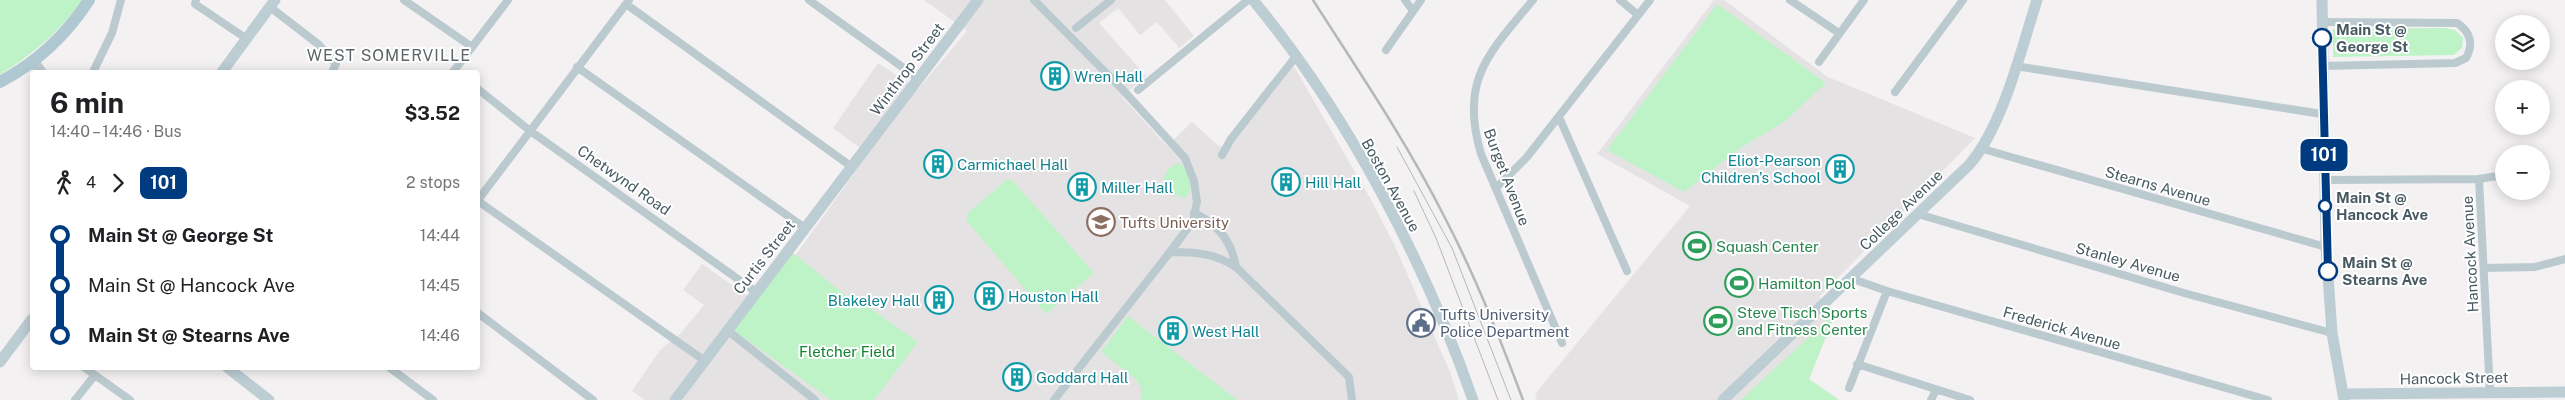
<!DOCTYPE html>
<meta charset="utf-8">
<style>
body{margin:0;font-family:"Public Sans",sans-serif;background:#f2f2f2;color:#202124;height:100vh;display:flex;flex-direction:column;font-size:19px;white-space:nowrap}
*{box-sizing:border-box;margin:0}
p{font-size:16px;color:#757577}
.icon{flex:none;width:28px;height:28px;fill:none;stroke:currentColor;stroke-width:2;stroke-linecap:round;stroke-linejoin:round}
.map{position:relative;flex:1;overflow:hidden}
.panel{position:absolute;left:30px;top:70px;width:450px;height:300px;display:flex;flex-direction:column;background:#fff;border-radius:5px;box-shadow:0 2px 12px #0003}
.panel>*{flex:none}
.badge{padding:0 10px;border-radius:8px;font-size:18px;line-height:32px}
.buttons{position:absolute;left:2495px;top:15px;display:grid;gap:10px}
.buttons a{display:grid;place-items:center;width:55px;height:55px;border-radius:50%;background:#fff;box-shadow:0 2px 12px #0003;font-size:25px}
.map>.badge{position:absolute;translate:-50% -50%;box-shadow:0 0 0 2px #fff}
.legs{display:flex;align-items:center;gap:8px;height:55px;padding:0 20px;font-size:16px}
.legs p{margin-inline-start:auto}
.overview{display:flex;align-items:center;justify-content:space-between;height:85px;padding:0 20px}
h1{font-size:28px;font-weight:700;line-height:38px}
ul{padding:0 20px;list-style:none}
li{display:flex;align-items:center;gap:18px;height:50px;font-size:19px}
li i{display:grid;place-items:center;width:8px;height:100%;margin:0 6px;background:currentColor}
li i::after{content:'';width:12px;height:12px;margin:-6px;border:4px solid;border-radius:50%;background:#fff}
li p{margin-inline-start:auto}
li:first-child i{background:linear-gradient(#0000 50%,currentColor 0)}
li:last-child i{background:linear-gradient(currentColor 50%,#0000 0)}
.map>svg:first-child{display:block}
.education{fill:#e5e2e4}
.green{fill:#bef3c7}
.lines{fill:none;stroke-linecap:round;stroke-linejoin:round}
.street{stroke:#bbcacf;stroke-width:8}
.secondary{stroke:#bccdd4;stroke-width:11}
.primary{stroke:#afc8d2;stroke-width:12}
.tram{stroke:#b3b8bc;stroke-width:1}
.rail{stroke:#b3b8bc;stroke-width:2.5}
.line-1-casing{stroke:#fff;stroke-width:11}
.line-1{stroke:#003b80;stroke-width:8}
.stop-1-dot{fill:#fff;stroke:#003b80;stroke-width:2.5}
.labels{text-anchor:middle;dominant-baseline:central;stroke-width:4;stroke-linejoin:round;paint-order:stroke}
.stop-label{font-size:15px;font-weight:bold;fill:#475a61;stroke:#fff;text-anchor:start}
.street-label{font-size:15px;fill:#475a61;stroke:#fff}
.culture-label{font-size:15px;fill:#0d838f;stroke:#fff;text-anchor:start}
.education-label{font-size:15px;fill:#785e54;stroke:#fff;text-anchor:start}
.leisure-label{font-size:15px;fill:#27864d;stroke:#fff;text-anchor:start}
.service-label{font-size:15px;fill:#4e5e75;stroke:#fff;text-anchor:start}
.park-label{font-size:15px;fill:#108431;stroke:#fff}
.neighbourhood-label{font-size:16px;letter-spacing:1px;fill:#5d6467;stroke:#fff}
</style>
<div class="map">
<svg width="2565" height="400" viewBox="0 0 2565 400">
<rect width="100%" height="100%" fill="#f4f1f2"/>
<!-- education -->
<path class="education" d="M924,0H1165L1194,36L1179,48L1157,22L1140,35L1118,8L1099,23L1146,76L1122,97L1167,146L1192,122L1218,145L1227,148L1292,63L1370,198L1395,246L1450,372L1459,400H645L632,391L660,350L681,333L704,305L683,290L702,264L759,304L792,260L868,154L833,128L878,63L918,89L967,31Z
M1714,0H1724L1828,77L1975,138L1819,297L1836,312L1809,379L1839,400H1537L1535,394L1690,206L1597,154Z"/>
<!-- green -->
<path class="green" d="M0,0H82C61,31 31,55 0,75Z
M1717,4L1826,83L1785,121L1742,147L1684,192L1607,150Z
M2444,28L2455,30L2463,38L2462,48L2454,55L2333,57V29Z
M1178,163C1191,168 1195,189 1185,198C1176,197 1165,189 1163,180L1168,169Z
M1008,179L1013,181L1094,273L1046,314L966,220L969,212Z
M788,249L855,303H863L918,342L874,400H831L729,327Z
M1836,312L1809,379L1839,400H1741Z
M1128,316L1237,400H1141V388L1135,378L1101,352Z"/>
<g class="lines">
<!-- street -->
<path class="street" d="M196,0L195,4L247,39
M404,0L472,47
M809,0L919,79
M1034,0L1122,89L1185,158L1194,181L1197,202L1193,221L1170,252L1054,400
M1405,0L1413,11
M1533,0C1489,53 1459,80 1481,154L1562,343
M1620,0L1638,15
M1790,0L1839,33
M626,4L852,167
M270,7L318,44L336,64L332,72
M2322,22L2457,23C2470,31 2474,44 2466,58L2455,63L2322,66
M1076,28L1111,0
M1386,50L1421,0
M1819,62L1864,0
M2015,66L2322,114
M577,67L805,228
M93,72L112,33L121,0
M453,72L508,0
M478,89L529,130L756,292
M1138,90L1248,0
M1895,92L1963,0
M1559,117L1627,271
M1983,149L2326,247
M1222,155L1231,139L1297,55
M2541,169L2546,168
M2479,179L2504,175
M2325,180L2479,179L2490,392
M1496,188L1527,157L1650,0
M478,200L629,0
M478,201L705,361
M1194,213C1218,224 1232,242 1236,267
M1918,214L2184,293L2332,333
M1170,252C1195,252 1216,253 1237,268L1349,377L1352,400
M2484,268L2535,267L2565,259
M1850,278L1887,291L2268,400
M478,313L593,400
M727,330L815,400
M1857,364L1970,400
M85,368L130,400
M390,368L433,400
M1849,388L1887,291
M75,400L95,375
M1931,400L1936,390"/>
<!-- secondary -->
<path class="secondary" d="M1253,0C1348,115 1424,260 1473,400
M2322,0L2326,247L2332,333L2344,400
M33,61L41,72
M222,72L275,0
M0,362L32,319
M228,368L269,400
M2343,394L2565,392
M675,400L978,0
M1723,400L1969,165C2003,126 2021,50 2037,0"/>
<!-- primary -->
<path class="primary" d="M0,82C36,63 67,34 89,0"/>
<!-- tram -->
<path class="tram" d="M1397,147L1452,248L1511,400
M1414,191L1436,238L1498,400"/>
<!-- rail -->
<path class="rail" d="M1313,0C1359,72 1407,142 1445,218C1476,277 1500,338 1523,400"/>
</g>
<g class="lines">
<defs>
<path id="line-1" d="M2322,38L2328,271"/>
</defs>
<!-- line-1 casing -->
<use href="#line-1" class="line-1-casing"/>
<!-- line-1 -->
<use href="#line-1" class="line-1"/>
</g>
<!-- icons -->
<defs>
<symbol id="building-ring" viewBox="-11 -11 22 22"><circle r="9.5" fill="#fff" stroke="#0f9aa8" stroke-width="1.5"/><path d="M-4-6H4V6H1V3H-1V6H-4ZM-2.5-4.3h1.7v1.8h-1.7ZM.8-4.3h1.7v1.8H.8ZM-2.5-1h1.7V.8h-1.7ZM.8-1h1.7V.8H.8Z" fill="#0f9aa8"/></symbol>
<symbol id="university-ring" viewBox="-11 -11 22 22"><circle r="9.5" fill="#fff" stroke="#8d6e63" stroke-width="1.5"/><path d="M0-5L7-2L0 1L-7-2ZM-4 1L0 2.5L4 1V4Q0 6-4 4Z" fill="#8d6e63"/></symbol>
<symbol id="stadium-ring" viewBox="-11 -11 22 22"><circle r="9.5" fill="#fff" stroke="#2e9e5b" stroke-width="1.5"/><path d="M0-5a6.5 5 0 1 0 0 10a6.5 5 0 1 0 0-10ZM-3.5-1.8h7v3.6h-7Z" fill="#2e9e5b"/></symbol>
<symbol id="civic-ring" viewBox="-11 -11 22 22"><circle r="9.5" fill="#fff" stroke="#5c6f8a" stroke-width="1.5"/><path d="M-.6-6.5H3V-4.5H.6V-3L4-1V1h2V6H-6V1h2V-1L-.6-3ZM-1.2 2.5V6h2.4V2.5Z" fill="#5c6f8a"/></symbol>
</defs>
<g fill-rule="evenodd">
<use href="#building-ring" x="1039" y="60" width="32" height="32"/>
<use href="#building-ring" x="922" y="148" width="32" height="32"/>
<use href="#building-ring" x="1824" y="153" width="32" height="32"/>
<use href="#building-ring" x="1270" y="166" width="32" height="32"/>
<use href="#building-ring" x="1066" y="171" width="32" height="32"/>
<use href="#university-ring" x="1085" y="206" width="32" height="32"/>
<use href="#stadium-ring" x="1681" y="230" width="32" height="32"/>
<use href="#stadium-ring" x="1723" y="267" width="32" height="32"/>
<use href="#building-ring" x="973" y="280" width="32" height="32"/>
<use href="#building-ring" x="923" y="284" width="32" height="32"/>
<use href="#stadium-ring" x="1702" y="305" width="32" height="32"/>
<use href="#civic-ring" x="1405" y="307" width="32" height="32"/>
<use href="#building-ring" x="1157" y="315" width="32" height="32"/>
<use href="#building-ring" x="1001" y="361" width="32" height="32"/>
</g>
<!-- markers -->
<g class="stop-1-dot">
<circle cx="2322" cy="38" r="9"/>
<circle cx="2325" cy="206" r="6"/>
<circle cx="2328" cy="271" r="9"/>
</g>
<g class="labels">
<!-- stop labels -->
<g class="stop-label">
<text x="2336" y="29">Main St @<tspan x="2336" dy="17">George St</tspan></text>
<text x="2336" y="197">Main St @<tspan x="2336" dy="17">Hancock Ave</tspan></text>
<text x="2342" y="262">Main St @<tspan x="2342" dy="17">Stearns Ave</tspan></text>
</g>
<!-- street labels -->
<g class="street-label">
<text transform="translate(907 69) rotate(-53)">Winthrop Street</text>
<text transform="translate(1507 177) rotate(69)">Burget Avenue</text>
<text transform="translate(624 180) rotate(35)">Chetwynd Road</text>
<text transform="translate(1391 185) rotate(61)">Boston Avenue</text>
<text transform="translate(2158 186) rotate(16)">Stearns Avenue</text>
<text transform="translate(1901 210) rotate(-44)">College Avenue</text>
<text transform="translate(2470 254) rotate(-93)">Hancock Avenue</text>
<text transform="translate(764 257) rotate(-52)">Curtis Street</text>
<text transform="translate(2128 262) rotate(16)">Stanley Avenue</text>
<text transform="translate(2062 328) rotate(16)">Frederick Avenue</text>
<text transform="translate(2454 378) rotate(-1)">Hancock Street</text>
</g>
<!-- culture labels -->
<g class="culture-label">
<text x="1074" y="76">Wren Hall</text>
<text x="1821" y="160" text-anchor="end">Eliot-Pearson<tspan x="1821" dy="17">Children's School</tspan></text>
<text x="957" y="164">Carmichael Hall</text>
<text x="1305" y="182">Hill Hall</text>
<text x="1101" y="187">Miller Hall</text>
<text x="1008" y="296">Houston Hall</text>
<text x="920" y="300" text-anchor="end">Blakeley Hall</text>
<text x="1192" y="331">West Hall</text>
<text x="1036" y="377">Goddard Hall</text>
</g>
<!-- education labels -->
<g class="education-label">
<text x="1120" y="222">Tufts University</text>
</g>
<!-- leisure labels -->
<g class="leisure-label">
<text x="1716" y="246">Squash Center</text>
<text x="1758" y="283">Hamilton Pool</text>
<text x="1737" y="312">Steve Tisch Sports<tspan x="1737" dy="17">and Fitness Center</tspan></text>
</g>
<!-- service labels -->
<g class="service-label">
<text x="1440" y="314">Tufts University<tspan x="1440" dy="17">Police Department</tspan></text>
</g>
<!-- park labels -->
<g class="park-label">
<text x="847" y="351">Fletcher Field</text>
</g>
<!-- neighbourhood labels -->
<g class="neighbourhood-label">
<text x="389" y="55">WEST SOMERVILLE</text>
</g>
</g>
</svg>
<div class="buttons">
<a><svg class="icon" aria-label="layers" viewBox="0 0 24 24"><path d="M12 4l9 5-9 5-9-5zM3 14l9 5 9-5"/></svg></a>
<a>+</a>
<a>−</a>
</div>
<b class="badge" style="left:2324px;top:155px;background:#003b80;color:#fff">101</b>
<section class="panel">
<div class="overview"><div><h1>6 min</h1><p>14:40 – 14:46 · Bus</p></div><b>$3.52</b></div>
<div class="legs"><svg class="icon" aria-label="walk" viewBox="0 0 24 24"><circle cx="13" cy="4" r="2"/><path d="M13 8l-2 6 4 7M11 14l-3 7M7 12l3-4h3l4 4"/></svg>4<svg class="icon" aria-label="forward" viewBox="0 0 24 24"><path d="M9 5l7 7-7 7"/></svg><b class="badge" style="background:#003b80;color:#fff">101</b><p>2 stops</p></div>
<ul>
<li><i style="color:#003b80"></i><b>Main St @ George St</b><p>14:44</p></li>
<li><i style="color:#003b80"></i><span>Main St @ Hancock Ave</span><p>14:45</p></li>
<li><i style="color:#003b80"></i><b>Main St @ Stearns Ave</b><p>14:46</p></li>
</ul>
</section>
</div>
